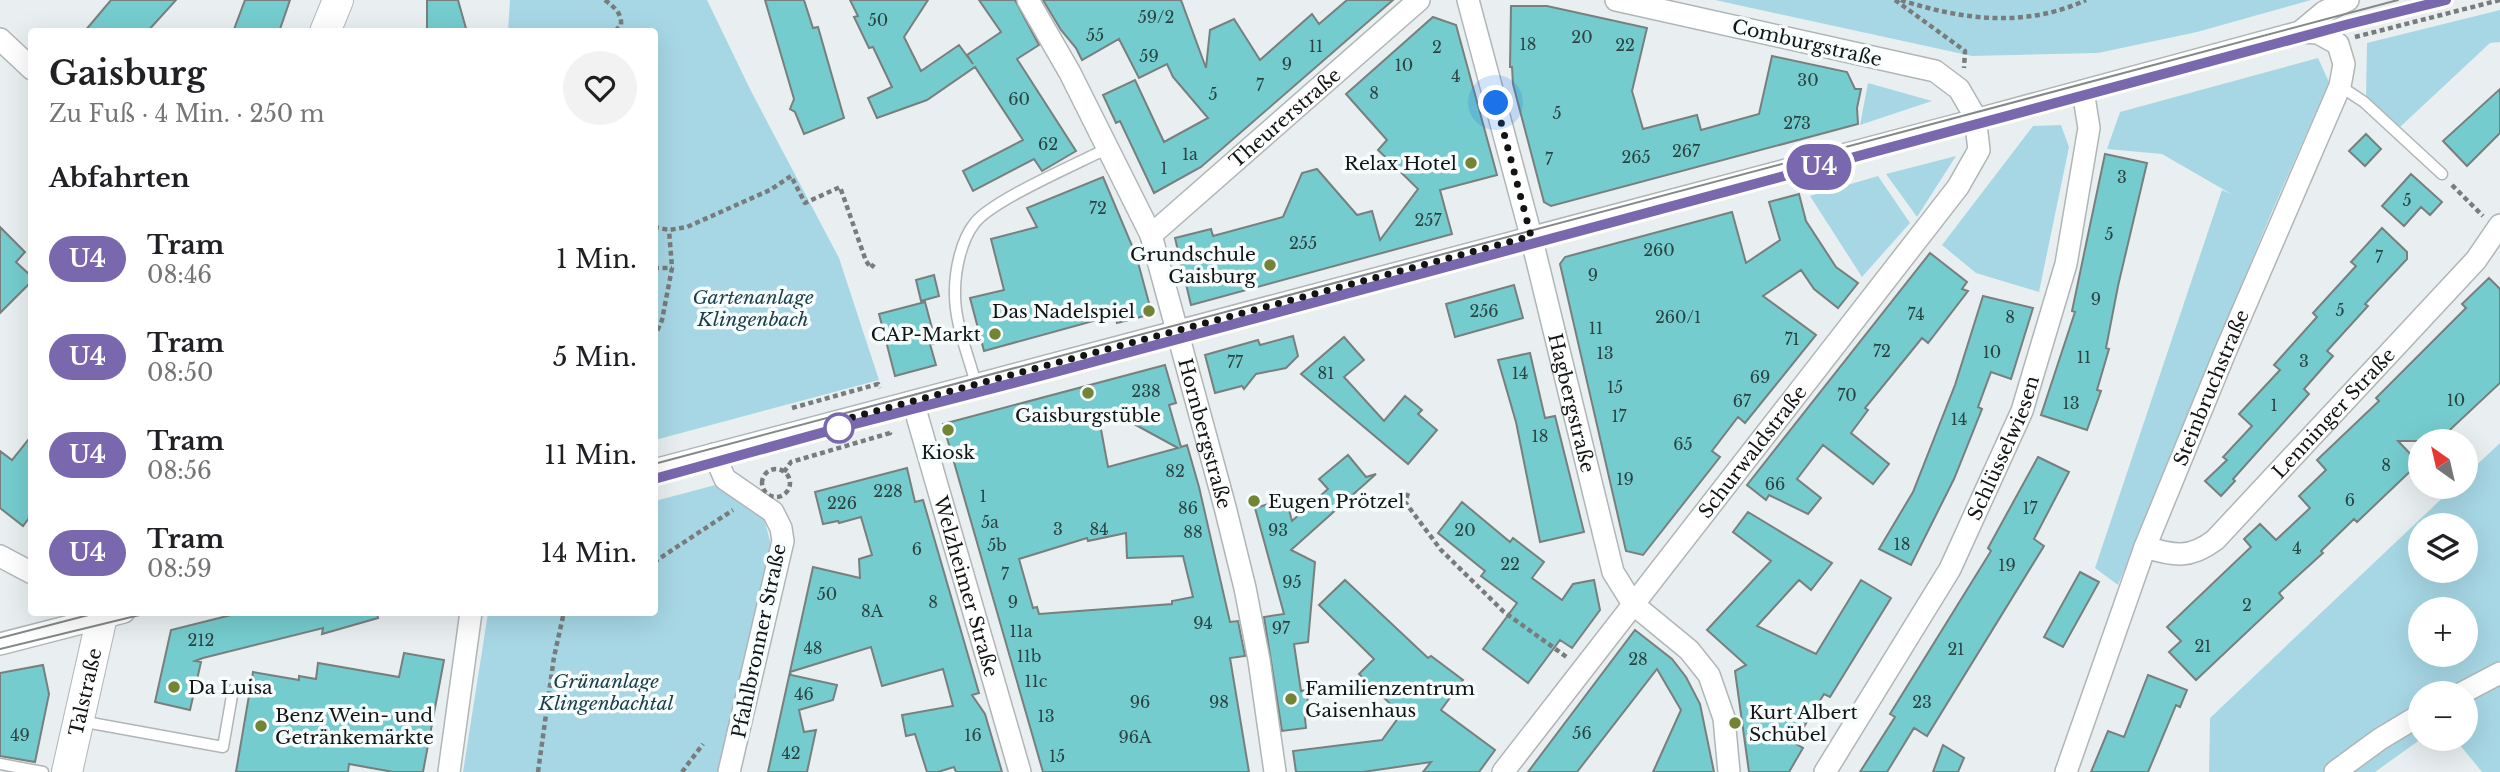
<!DOCTYPE html>
<html lang="de">
<meta charset="utf-8">
<style>
body{margin:0;font-family:"Libre Baskerville",serif;background:#f2f2f2;color:#202124;height:100vh;display:flex;flex-direction:column;font-size:26px;white-space:nowrap}
*{box-sizing:border-box;margin:0}
p{font-size:23px;color:#757577}
.icon{flex:none;width:38px;height:38px;fill:none;stroke:currentColor;stroke-width:2;stroke-linecap:round;stroke-linejoin:round}
.map{position:relative;flex:1;overflow:hidden}
.panel{position:absolute;left:28px;top:28px;width:630px;height:588px;display:flex;flex-direction:column;background:#fff;border-radius:7px;box-shadow:0 7px 28px #0002}
.panel>*{flex:none}
.badge{padding:0 14px;border-radius:23px;font-size:24px;line-height:46px}
.needle{width:46px;rotate:326deg}
.fabs{position:absolute;left:2408px;top:429px;display:grid;gap:14px}
.fabs a{display:grid;place-items:center;width:70px;height:70px;border-radius:50%;background:#fff;box-shadow:0 7px 28px #0002;font-size:35px}
.you{position:absolute;width:35px;height:35px;margin:-18px;border:5px solid #fff;border-radius:50%;background:#1a73e8;box-shadow:0 0 0 10px #1a73e833}
.map>.badge{position:absolute;translate:-50% -50%;box-shadow:0 0 0 4px #fff}
h2{padding:0 21px;font-size:26px;line-height:63px}
.round{display:grid;place-items:center;flex:none;width:74px;height:74px;border-radius:37px;background:#f2f2f2}
.head{display:flex;align-items:center;justify-content:space-between;height:119px;padding:0 21px}
h1{font-size:33px;font-weight:800;line-height:52px}
ul{padding:0;list-style:none}
li{display:flex;align-items:center;gap:21px;height:98px;padding:0 21px}
li div{flex:1}
li b{display:block;font-size:26px}
li em{font-style:normal}
li .badge{min-width:77px;font-weight:700;text-align:center}
.map>svg:first-child{display:block}
.green{fill:#a7d7e5;fill-rule:evenodd}
.building{fill:#75ccce;stroke:#797e7e;stroke-width:2;fill-rule:evenodd}
.lines{fill:none;stroke-linecap:round;stroke-linejoin:round}
.lane-casing{stroke:#b0b5b6;stroke-width:13}
.street-casing{stroke:#b0b5b6;stroke-width:24}
.secondary-casing{stroke:#b0b5b6;stroke-width:32}
.path{stroke:#787c7c;stroke-width:4.5;stroke-dasharray:5 3.5;stroke-linecap:butt}
.lane{stroke:#fff;stroke-width:10}
.street{stroke:#fff;stroke-width:21}
.secondary{stroke:#fff;stroke-width:30}
.tram{stroke:#848888;stroke-width:2}
.line-casing{stroke:#fff;stroke-width:16}
.line{stroke:#7a68ae;stroke-width:10}
.walk{stroke:#131515;stroke-width:7;stroke-dasharray:0 12.6}
.poi-dot{fill:#738534;stroke:#f7fcfd;stroke-width:2.5}
.stop-dot{fill:#fff;stroke:#7a68ae;stroke-width:3.5}
.labels{text-anchor:middle;dominant-baseline:central;stroke-width:7;stroke-linejoin:round;paint-order:stroke}
.number-label{font-size:16px;fill:#2c4343}
.street-label{font-size:19px;fill:#131515;stroke:#f7fcfd}
.poi-label{font-size:19px;fill:#131515;stroke:#f7fcfd;text-anchor:start}
.park-label{font-size:19px;font-style:italic;fill:#193f48;stroke:#f7fcfd}
</style>
<div class="map">
<svg width="2500" height="772" viewBox="0 0 2500 772">
<rect width="100%" height="100%" fill="#e9eff0"/>
<!-- green -->
<path class="green" d="M510,0H707L751,91L839,258L879,380L655,440L654,32L508,31Z
M1715,0H2311L2197,32L2098,53L1972,56Z
M2500,10V42L2490,43L2400,127L2366,97L2367,43Z
M2318,58L2329,82L2270,216L2118,585L2095,568L2222,190L2233,195L2162,154L2107,149L2120,112Z
M1868,83L1932,101L1860,125Z
M2061,125L2069,147L2039,292L1976,273L1942,245L2033,126Z
M1956,156L1917,217L1886,174Z
M1878,176L1910,223L1862,277L1810,196Z
M2500,443V772H2482L2455,739L2466,738V693H2420L2421,739L2375,772H2209L2210,718L2454,487L2466,486V475ZM2420,525H2466V570H2420ZM2420,609H2466V654H2420Z
M734,480L757,491L771,545L718,772H463L488,613L654,612L655,501Z"/>
<!-- building -->
<path class="building" d="M111,0H176L147,32H84Z
M245,0H290L279,32H233Z
M427,0H458L467,32H427Z
M765,0H804L813,28L818,27L844,118L804,134L795,112L790,109L794,99Z
M850,0H928L904,37L921,71L959,45L973,64L967,55L1001,32L979,0H1015L1039,45L1017,59L1076,151L1042,171L1034,159L973,191L963,171L1023,140L975,67L927,100L877,118L868,98L892,87L873,47L869,48L854,17L858,16Z
M1043,0H1181L1206,68L1210,30L1234,19L1260,60L1312,14L1319,24L1347,0H1393L1201,167L1154,193L1120,121L1116,123L1103,95L1135,80L1164,142L1208,118L1173,77L1167,64L1139,78L1119,39L1082,60L1076,48L1061,30Z
M1511,6H1547L1647,28L1632,91L1643,129L1697,115L1701,130L1759,114L1772,56L1847,72L1855,89H1861L1857,108L1858,124L1551,206L1544,202L1513,84L1512,67H1510Z
M1433,17L1456,25L1497,175L1440,190L1452,234L1191,305L1175,238L1211,229L1213,236L1283,217L1302,173L1317,169L1357,215L1372,211L1380,240L1418,189L1378,150L1387,140L1346,94Z
M2500,89V133L2467,166L2443,141Z
M2366,134L2381,149L2365,166L2349,151Z
M2105,154L2147,163L2118,286L2106,348L2109,349L2097,390L2101,391L2087,430L2041,415L2075,312L2072,311Z
M2411,174L2442,202L2430,215L2421,207L2404,226L2382,206Z
M1103,177L1136,255L1152,314L1117,323L1115,315L984,351L970,298L1004,290L991,239L1037,227L1027,208Z
M1799,194L1806,221L1836,267L1858,283L1838,308L1814,289L1801,270L1763,296L1816,335L1745,423L1738,417L1712,451L1720,457L1643,555L1626,551L1560,264L1565,257L1732,212L1746,263L1780,240L1769,202Z
M0,227L25,252L16,262L32,277V281L0,313Z
M2382,228L2407,252V259L2365,304L2368,306L2327,351L2333,356L2304,389L2309,394L2233,479L2235,481L2221,496L2205,481L2227,460L2223,457L2252,426L2239,414L2280,370L2274,365L2317,317L2313,313L2356,266L2351,262Z
M1930,253L1967,282L1962,289L1968,291L1928,343L1922,338L1865,408L1868,410L1851,433L1889,464L1873,484L1823,445L1797,479L1821,498L1808,514L1769,495L1766,500L1747,485Z
M934,275L939,296L921,301L916,280Z
M2489,278L2500,289V383L2438,441H2398L2419,463L2357,522L2354,519L2321,551L2323,553L2279,593L2283,598L2196,680L2169,652L2181,641L2167,627L2251,547L2244,539L2260,524L2276,540L2310,508L2299,496L2326,470L2317,460L2379,401L2376,398L2466,308L2462,304Z
M1514,285L1523,318L1455,337L1446,304Z
M1983,296L2033,308L2011,379L1991,372L1978,407L1982,409L1954,479L1911,565L1879,549L1913,492L1955,385Z
M925,302L936,343L930,344L936,365L895,376L879,314Z
M1293,336L1298,356L1286,368L1256,374L1244,389L1242,386L1215,393L1205,355L1258,340L1260,345Z
M1344,337L1364,360L1344,377L1384,421L1405,396L1422,410L1418,414L1437,430L1408,464L1301,374Z
M1530,353L1545,418L1555,416L1584,532L1540,542L1516,422L1498,360Z
M1165,365L1176,403L1169,405L1181,447L1187,445L1199,487L1230,622L1238,621L1245,656L1230,658L1249,772H1043L943,424ZM1123,418L1178,448L1108,467L1100,424ZM1126,533L1127,558L1183,556L1193,597L1172,601V604L1039,614L1037,607L1033,608L1019,559L1087,538L1088,541Z
M32,435V514L23,526L0,508V451L12,460Z
M1348,455L1366,477L1376,474L1291,550L1315,562L1308,642L1294,644L1301,691L1306,690L1309,708L1304,709L1306,728L1282,731L1264,617L1284,614L1255,508L1286,499L1292,521L1328,489L1319,479Z
M2038,457L2069,472L2034,539L2044,546L1927,736L1914,728L1887,772H1860L1895,717L1890,714L1991,551L1988,548Z
M907,468L915,502L923,500L979,693L972,695L985,714L1002,772H956L954,767L938,772H927L915,734L906,736L902,715L953,706L943,669L882,686L871,647L790,672L791,675L837,685L833,700L799,710L804,732L816,730L807,772H768L813,567L860,578L859,559L872,555L861,517L839,523L838,521L823,524L815,492Z
M1462,502L1510,542L1513,538L1544,562L1532,578L1562,600L1573,584L1594,580L1600,610L1572,648L1560,640L1528,683L1483,649L1517,603L1481,576L1485,571L1438,533Z
M1748,512L1832,563L1811,590L1799,580L1757,626L1816,654L1861,580L1891,598L1830,697L1824,694L1794,743L1803,748L1789,772H1749L1735,671L1746,665L1707,630L1771,561L1733,532Z
M2080,572L2099,582L2063,647L2044,637Z
M1345,580L1428,658L1431,656L1463,680L1441,710L1495,750L1479,772H1423L1431,762L1363,772H1296L1293,751L1382,740L1401,714L1359,674L1374,659L1319,605Z
M243,612H377L378,618L322,634L323,628L203,658L195,661L201,662L190,710L155,702L171,630Z
M1635,630L1672,659L1686,677L1700,704L1714,772H1653L1681,710L1657,669L1577,772H1528Z
M404,653L444,660L423,772H393L349,764L348,772H236L253,672L299,680V676L316,679L318,663L399,677Z
M43,665L49,694L35,762L0,756V673Z
M2148,675L2187,690L2180,707L2176,705L2148,772H2091L2108,731L2124,737Z
M1943,745L1964,758L1958,772H1933Z"/>
<g class="lines">
<defs>
<path id="lane" d="M2340,86L2364,102L2442,174
M976,384C968,354 954,322 955,291C955,270 961,241 974,224C990,201 1079,163 1108,148
M80,721L223,747L233,690
M0,764L43,772"/>
<g id="street">
<path id="s1" d="M1028,0L1070,73L1151,235L1225,507L1245,588L1259,660L1275,772"/>
<path id="s2" d="M1468,0L1530,232L1613,572L1633,604L1689,650L1709,675L1724,718L1729,772"/>
<path d="M0,39L32,69"/>
<path id="s3" d="M1151,235L1419,0"/>
<path id="s4" d="M913,402L1020,772"/>
<path d="M714,454L725,479L773,512L781,528L783,541L729,772"/>
<path d="M654,470L1975,120L2300,32L2324,12L2348,0"/>
<path id="s5" d="M2145,547C2174,556 2190,559 2215,540L2476,260L2500,225"/>
<path d="M0,556L32,573"/>
<path d="M0,644L124,612"/>
<path d="M2462,693L2500,673"/>
<path d="M449,772L471,612"/>
<path id="s6" d="M1503,772L1958,187L1979,150L1976,125L1973,113L1959,89L1935,71L1616,0"/>
<path id="s7" d="M1825,772L1950,569L2022,411L2066,264L2089,128L2083,91"/>
<path id="s8" d="M2066,772L2145,547L2226,350L2340,86L2344,64L2338,44L2318,33L2300,32"/>
<path d="M2335,772L2380,739L2420,715"/>
</g>
<g id="secondary">
<path d="M325,32L338,0"/>
<path id="s9" d="M67,772L103,612"/>
</g>
</defs>
<!-- lane casing -->
<use href="#lane" class="lane-casing"/>
<!-- street casing -->
<use href="#street" class="street-casing"/>
<!-- secondary casing -->
<use href="#secondary" class="secondary-casing"/>
<!-- path -->
<path class="path" d="M605,0C614,7 622,13 621,25L614,32
M1895,0L1965,51L1964,68
M1901,0C1962,20 2026,28 2086,0
M2355,37L2500,0
M2452,185L2483,216
M654,227L669,230L687,227L770,190L791,176L805,203L840,187L866,261L871,268L874,264
M654,268H672
M654,338L662,320L672,268L669,230
M792,408L878,384L880,388
M762 483a14 14 0 1 1 28 0a14 14 0 1 1-28 0Z
M784,472L791,462L890,433L889,430
M1408,493L1405,502L1441,550L1504,612L1568,658
M654,562L733,510
M538,772L554,657L564,612
M682,772L703,744"/>
<!-- lane -->
<use href="#lane" class="lane"/>
<!-- street -->
<use href="#street" class="street"/>
<!-- secondary -->
<use href="#secondary" class="secondary"/>
<!-- tram -->
<path class="tram" d="M654,464L2398,0
M654,479L839,428L915,409L2349,24L2446,0
M0,638L100,612
M0,649L152,612"/>
</g>
<g class="lines">
<defs>
<path id="line" d="M654,479L839,428L1048,374L2349,24L2446,0"/>
</defs>
<!-- line casing -->
<use href="#line" class="line-casing"/>
<!-- line -->
<use href="#line" class="line"/>
<!-- walk -->
<path class="walk" d="M839,428L835,422L1531,236L1496,103"/>
</g>
<!-- markers -->
<g class="poi-dot">
<circle cx="1471" cy="163" r="7"/>
<circle cx="1270" cy="265" r="7"/>
<circle cx="1149" cy="311" r="7"/>
<circle cx="995" cy="334" r="7"/>
<circle cx="1088" cy="393" r="7"/>
<circle cx="948" cy="430" r="7"/>
<circle cx="1254" cy="501" r="7"/>
<circle cx="174" cy="687" r="7"/>
<circle cx="1291" cy="699" r="7"/>
<circle cx="1735" cy="723" r="7"/>
<circle cx="261" cy="726" r="7"/>
</g>
<circle class="stop-dot" cx="839" cy="428" r="14"/>
<g class="labels">
<!-- number labels -->
<g class="number-label">
<text x="1156" y="17">59/2</text>
<text x="878" y="20">50</text>
<text x="1095" y="35">55</text>
<text x="1582" y="37">20</text>
<text x="1528" y="44">18</text>
<text x="1625" y="45">22</text>
<text x="1316" y="46">11</text>
<text x="1437" y="47">2</text>
<text x="1149" y="56">59</text>
<text x="1287" y="64">9</text>
<text x="1404" y="65">10</text>
<text x="1456" y="76">4</text>
<text x="1808" y="80">30</text>
<text x="1260" y="85">7</text>
<text x="1374" y="93">8</text>
<text x="1213" y="94">5</text>
<text x="1019" y="99">60</text>
<text x="1557" y="113">5</text>
<text x="1797" y="123">273</text>
<text x="1048" y="144">62</text>
<text x="1686" y="151">267</text>
<text x="1190" y="154">1a</text>
<text x="1636" y="157">265</text>
<text x="1549" y="159">7</text>
<text x="1164" y="168">1</text>
<text x="2122" y="177">3</text>
<text x="2407" y="200">5</text>
<text x="1098" y="208">72</text>
<text x="1428" y="220">257</text>
<text x="2109" y="234">5</text>
<text x="1303" y="243">255</text>
<text x="1659" y="250">260</text>
<text x="2379" y="257">7</text>
<text x="1593" y="275">9</text>
<text x="2096" y="299">9</text>
<text x="2340" y="310">5</text>
<text x="1484" y="311">256</text>
<text x="1916" y="314">74</text>
<text x="1678" y="317">260/1</text>
<text x="2010" y="317">8</text>
<text x="1596" y="328">11</text>
<text x="1792" y="339">71</text>
<text x="1882" y="351">72</text>
<text x="1992" y="352">10</text>
<text x="1605" y="353">13</text>
<text x="2084" y="357">11</text>
<text x="2304" y="361">3</text>
<text x="1235" y="362">77</text>
<text x="1326" y="373">81</text>
<text x="1520" y="373">14</text>
<text x="1760" y="377">69</text>
<text x="1615" y="387">15</text>
<text x="1146" y="391">238</text>
<text x="1847" y="395">70</text>
<text x="2456" y="400">10</text>
<text x="1742" y="401">67</text>
<text x="2071" y="403">13</text>
<text x="2274" y="405">1</text>
<text x="1619" y="416">17</text>
<text x="1959" y="419">14</text>
<text x="1540" y="436">18</text>
<text x="1683" y="444">65</text>
<text x="2386" y="465">8</text>
<text x="1175" y="471">82</text>
<text x="1625" y="479">19</text>
<text x="1775" y="484">66</text>
<text x="888" y="491">228</text>
<text x="983" y="496">1</text>
<text x="2350" y="500">6</text>
<text x="842" y="503">226</text>
<text x="1188" y="508">86</text>
<text x="2030" y="508">17</text>
<text x="990" y="522">5a</text>
<text x="1058" y="529">3</text>
<text x="1099" y="529">84</text>
<text x="1278" y="530">93</text>
<text x="1465" y="530">20</text>
<text x="1193" y="532">88</text>
<text x="1902" y="544">18</text>
<text x="997" y="545">5b</text>
<text x="2297" y="548">4</text>
<text x="917" y="549">6</text>
<text x="1510" y="564">22</text>
<text x="2007" y="565">19</text>
<text x="1005" y="574">7</text>
<text x="1292" y="582">95</text>
<text x="827" y="594">50</text>
<text x="933" y="602">8</text>
<text x="1013" y="602">9</text>
<text x="2247" y="605">2</text>
<text x="872" y="611">8A</text>
<text x="1203" y="623">94</text>
<text x="1281" y="628">97</text>
<text x="1021" y="631">11a</text>
<text x="201" y="640">212</text>
<text x="2203" y="646">21</text>
<text x="813" y="648">48</text>
<text x="1956" y="649">21</text>
<text x="1029" y="656">11b</text>
<text x="1638" y="659">28</text>
<text x="1036" y="681">11c</text>
<text x="804" y="694">46</text>
<text x="1140" y="702">96</text>
<text x="1219" y="702">98</text>
<text x="1922" y="702">23</text>
<text x="1046" y="716">13</text>
<text x="1582" y="733">56</text>
<text x="20" y="735">49</text>
<text x="973" y="735">16</text>
<text x="1135" y="737">96A</text>
<text x="791" y="753">42</text>
<text x="1057" y="756">15</text>
</g>
<!-- street labels -->
<g class="street-label">
<text transform="translate(1807 43) rotate(13)">Comburgstraße</text>
<text stroke="none"><textPath href="#s3" startOffset="178">Theurerstraße</textPath></text>
<text stroke="none"><textPath href="#s8" startOffset="411">Steinbruchstraße</textPath></text>
<text stroke="none"><textPath href="#s2" startOffset="416">Hagbergstraße</textPath></text>
<text stroke="none"><textPath href="#s5" startOffset="248">Lenninger Straße</textPath></text>
<text stroke="none"><textPath href="#s1" startOffset="471">Hornbergstraße</textPath></text>
<text stroke="none"><textPath href="#s7" startOffset="371">Schlüsselwiesen</textPath></text>
<text stroke="none"><textPath href="#s6" startOffset="406">Schurwaldstraße</textPath></text>
<text stroke="none"><textPath href="#s4" startOffset="192">Welzheimer Straße</textPath></text>
<text transform="translate(759 641) rotate(-78)">Pfahlbronner Straße</text>
<text stroke="none"><textPath href="#s9" startOffset="82">Talstraße</textPath></text>
</g>
<!-- poi labels -->
<g class="poi-label">
<text x="1457" y="163" text-anchor="end">Relax Hotel</text>
<text x="1256" y="254" text-anchor="end">Grundschule<tspan x="1256" dy="22">Gaisburg</tspan></text>
<text x="1135" y="311" text-anchor="end">Das Nadelspiel</text>
<text x="981" y="334" text-anchor="end">CAP-Markt</text>
<text x="1088" y="415" text-anchor="middle">Gaisburgstüble</text>
<text x="948" y="452" text-anchor="middle">Kiosk</text>
<text x="1268" y="501">Eugen Prötzel</text>
<text x="188" y="687">Da Luisa</text>
<text x="1305" y="688">Familienzentrum<tspan x="1305" dy="22">Gaisenhaus</tspan></text>
<text x="1749" y="712">Kurt Albert<tspan x="1749" dy="22">Schübel</tspan></text>
<text x="275" y="715">Benz Wein- und<tspan x="275" dy="22">Getränkemärkte</tspan></text>
</g>
<!-- park labels -->
<g class="park-label">
<text x="753" y="297">Gartenanlage<tspan x="753" dy="22">Klingenbach</tspan></text>
<text x="606" y="681">Grünanlage<tspan x="606" dy="22">Klingenbachtal</tspan></text>
</g>
</g>
</svg>
<div class="fabs">
<a><svg class="needle" viewBox="-14 -14 28 28"><path d="M0-13l5 13h-10z" fill="#e53935"/><path d="M0 13l5-13h-10z" fill="#757577"/></svg></a>
<a><svg class="icon" aria-label="layers" viewBox="0 0 24 24"><path d="M12 4l9 5-9 5-9-5zM3 14l9 5 9-5"/></svg></a>
<a>+</a>
<a>−</a>
</div>
<div class="you" style="left:1496px;top:103px"></div>
<b class="badge" style="left:1819px;top:167px;background:#7a68ae;color:#fff">U4</b>
<section class="panel">
<div class="head"><div><h1>Gaisburg</h1><p>Zu Fuß · 4 Min. · 250 m</p></div><a class="round"><svg class="icon" aria-label="heart" viewBox="0 0 24 24"><path d="M12 20l-8-8c-3-5 5-10 8-4 3-6 11-1 8 4z"/></svg></a></div>
<h2>Abfahrten</h2>
<ul>
<li><span class="badge" style="background:#7a68ae;color:#fff">U4</span><div><b>Tram</b><p>08:46</p></div><em>1 Min.</em></li>
<li><span class="badge" style="background:#7a68ae;color:#fff">U4</span><div><b>Tram</b><p>08:50</p></div><em>5 Min.</em></li>
<li><span class="badge" style="background:#7a68ae;color:#fff">U4</span><div><b>Tram</b><p>08:56</p></div><em>11 Min.</em></li>
<li><span class="badge" style="background:#7a68ae;color:#fff">U4</span><div><b>Tram</b><p>08:59</p></div><em>14 Min.</em></li>
</ul>
</section>
</div>
